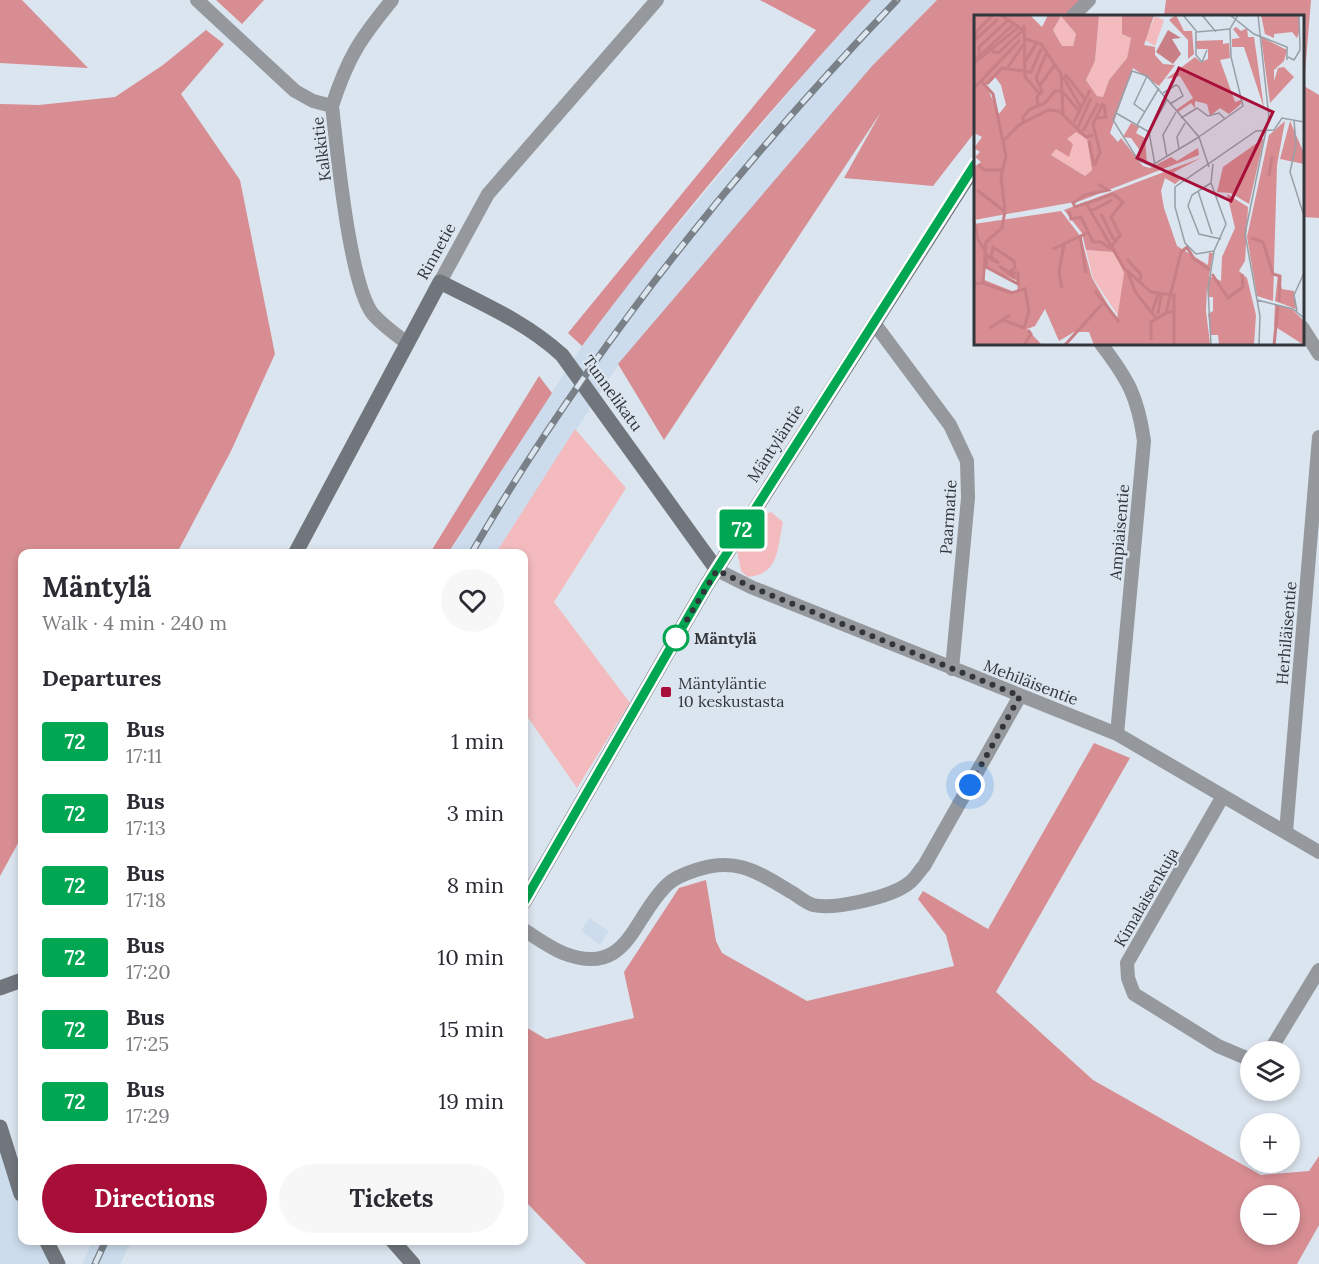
<!DOCTYPE html>
<meta charset="utf-8">
<style>
body{margin:0;font-family:Lora,serif;background:#f7f7f7;color:#2b2b33;height:100vh;display:flex;flex-direction:column;font-size:22px;white-space:nowrap}
*{box-sizing:border-box;margin:0}
p{font-size:20px;color:#7c7c81}
.icon{flex:none;width:33px;height:33px;fill:none;stroke:currentColor;stroke-width:2;stroke-linecap:round;stroke-linejoin:round}
.map{position:relative;flex:1;overflow:hidden}
.drawer{position:absolute;left:18px;top:549px;width:510px;height:696px;display:flex;flex-direction:column;background:#fff;border-radius:12px;box-shadow:0 3px 9px #0003}
.drawer>*{flex:none}
.badge{padding:0 12px;border-radius:4px;font-size:21px;line-height:39px}
.tools{position:absolute;left:1240px;top:1041px;display:grid;gap:12px}
.tools a{display:grid;place-items:center;width:60px;height:60px;border-radius:50%;background:#fff;box-shadow:0 3px 9px #0003;font-size:30px}
.you{position:absolute;width:30px;height:30px;margin:-15px;border:4px solid #fff;border-radius:50%;background:#1a73e8;box-shadow:0 0 0 9px #1a73e833}
.map>.badge{position:absolute;translate:-50% -50%;box-shadow:0 0 0 3px #fff}
h2{padding:0 24px;font-size:22px;line-height:54px}
.round{display:grid;place-items:center;flex:none;width:63px;height:63px;border-radius:32px;background:#f7f7f7}
.overview{display:flex;align-items:center;justify-content:space-between;height:102px;padding:0 24px}
h1{font-size:28px;font-weight:800;line-height:45px}
.cta{display:flex;gap:12px;margin-top:auto;padding:12px 24px}
.cta a{flex:1;height:69px;border-radius:36px;background:#a70f39;color:#fff;font-size:24px;font-weight:800;line-height:69px;text-align:center}
.cta a+a{background:#f7f7f7;color:#2b2b33}
ul{padding:0;list-style:none}
li{display:flex;align-items:center;gap:18px;height:72px;padding:0 24px}
li div{flex:1}
li b{display:block;font-size:22px}
li em{font-style:normal}
li .badge{min-width:66px;font-weight:700;text-align:center}
.map>svg:first-child{display:block}
.built{fill:#ccdcec}
.green{fill:#f3bbbe}
.forest{fill:#d78d92;fill-rule:evenodd}
.lines{fill:none;stroke-linecap:round;stroke-linejoin:round}
.street{stroke:#95999e;stroke-width:14}
.secondary{stroke:#70767c;stroke-width:15}
.rail-casing{stroke:#798087;stroke-width:7}
.rail{stroke:#dbe5ef;stroke-width:4.5;stroke-dasharray:14;stroke-linecap:butt}
.line-casing{stroke:#fff;stroke-width:14}
.line{stroke:#00a651;stroke-width:9}
.walk{stroke:#32363a;stroke-width:6;stroke-dasharray:0 10.8}
.stop-dot{fill:#fff;stroke:#00a651;stroke-width:3}
.poi-dot{fill:#a70f39;stroke:#dbe5ef;stroke-width:2}
.labels{text-anchor:middle;dominant-baseline:central;stroke-width:4.5;stroke-linejoin:round;paint-order:stroke}
.street-label{font-size:16px;fill:#32363a;stroke:#dbe5ef}
.stop-label{font-size:16px;font-weight:bold;fill:#32363a;stroke:#dbe5ef;text-anchor:start}
.poi-label{font-size:16px;fill:#32363a;stroke:#dbe5ef;text-anchor:start}
.inset-river{fill:none;stroke:#c87f85;stroke-width:3}
.inset-road{fill:none;stroke:#979fa7;stroke-width:1.5}
.view{fill:#a70f39;fill-opacity:0.15;stroke:#a70f39;stroke-width:3}
.inset-edge{fill:none;stroke:#32363a;stroke-width:3}
</style>
<div class="map">
<svg width="1319" height="1264" viewBox="0 0 1319 1264">
<rect width="100%" height="100%" fill="#dbe5ef"/>
<!-- built -->
<path class="built" d="M871,0H937L872,66L619,364L496,553L448,554L582,346L625,288L807,70Z
M589,918L609,931L600,945L581,931Z
M0,1144L22,1188V1240L50,1241L62,1264H0Z
M93,1240H132V1241L120,1264H82Z"/>
<!-- green -->
<path class="green" d="M575,429L626,488L554,602L630,703L577,788L524,712V554L496,553Z
M771,512L783,522C777,548 780,574 748,577L741,571L737,550L759,516Z"/>
<!-- forest -->
<path class="forest" d="M0,0H22L88,68L0,63Z
M216,0H264L242,24Z
M760,0H871C769,110 671,226 582,346L568,333L816,30Z
M937,0H1080L1067,16H976L975,132L933,186L844,178L881,112L664,440L618,364L872,66Z
M1166,0H1311L1304,86L1319,95V218L1303,217L1302,16H1164Z
M206,30L224,44L181,94L240,180L275,354L231,451L177,553L22,554V836L0,876V104L39,105L115,97L163,65Z
M539,376L552,393L448,553H430Z
M1094,743L1130,758L996,992L1093,1080L1261,1175L1309,1171L1319,1156V1225L1297,1264H586L524,1200V1026L546,1039L634,1018L624,972L679,888L706,880L716,941L722,953L807,1001L954,966L946,935L918,899L923,891L988,929ZM1251,1196H1290V1234H1251Z"/>
<g class="lines">
<!-- street -->
<path class="street" d="M197,0L295,91L313,101L332,106C337,149 349,281 372,313C381,324 395,334 407,343
M1073,16L1089,0
M332,106C348,57 360,39 392,0
M440,282L488,194L657,0
M874,323L950,425L967,461L968,498L952,669
M1302,327L1319,354
M1101,344C1128,379 1138,397 1144,441L1117,734
M717,570L751,587L1117,734L1319,852
M1223,796L1127,963L1128,978L1134,994L1218,1046L1251,1060
M1286,832L1319,437
M524,930C537,938 549,947 563,953C629,979 632,917 668,884C675,877 687,873 696,870C738,856 759,873 793,893C799,897 806,903 813,905C834,910 892,897 909,883C915,879 919,871 924,866L1020,696
M1269,1052L1319,970"/>
<!-- secondary -->
<path class="secondary" d="M295,554L440,282C483,304 526,322 562,355L717,570
M524,902L706,586L976,164
M0,988L22,980
M0,1127L21,1194
M46,1240L58,1264
M392,1240L413,1264"/>
<defs>
<path id="rail" d="M471,554C588,352 736,168 897,0
M95,1264L106,1240"/>
</defs>
<!-- rail casing -->
<use href="#rail" class="rail-casing"/>
<!-- rail -->
<use href="#rail" class="rail"/>
</g>
<g class="lines">
<defs>
<path id="line" d="M524,902L706,586L975,164"/>
</defs>
<!-- line casing -->
<use href="#line" class="line-casing"/>
<!-- line -->
<use href="#line" class="line"/>
<!-- walk -->
<path class="walk" d="M676,638L717,570L751,587L1020,696L970,785"/>
</g>
<!-- markers -->
<circle class="stop-dot" cx="676" cy="638" r="12"/>
<rect class="poi-dot" x="660" y="686" width="12" height="12" rx="3"/>
<g class="labels">
<!-- street labels -->
<g class="street-label">
<text transform="translate(321 149) rotate(-97)">Kalkkitie</text>
<text transform="translate(436 251) rotate(-61)">Rinnetie</text>
<text transform="translate(613 393) rotate(54)">Tunnelikatu</text>
<text transform="translate(775 443) rotate(-57)">Mäntyläntie</text>
<text transform="translate(948 517) rotate(-86)">Paarmatie</text>
<text transform="translate(1119 532) rotate(-85)">Ampiaisentie</text>
<text transform="translate(1286 633) rotate(-85)">Herhiläisentie</text>
<text transform="translate(1031 682) rotate(21)">Mehiläisentie</text>
<text transform="translate(1146 897) rotate(-60)">Kimalaisenkuja</text>
</g>
<!-- stop labels -->
<g class="stop-label">
<text x="694" y="638">Mäntylä</text>
</g>
<!-- poi labels -->
<g class="poi-label">
<text x="678" y="683">Mäntyläntie<tspan x="678" dy="18">10 keskustasta</tspan></text>
</g>
</g>
<!-- overview -->
<g transform="translate(974 15)">
<rect width="330" height="330" fill="#dbe5ef"/>
<path d="M125,0H148V19L157,23L153,43L135,65L129,82L123,81L112,65L121,46ZM87,1L102,19L99,31H88L79,15ZM181,1L190,5L181,31L171,25ZM101,116L113,124L118,155L111,161L77,140L82,133L96,134L93,124ZM112,235L139,237L145,247L150,258L145,302L119,263Z" fill="#f3bbbe"/>
<path d="M0,0H56L68,12L74,0H125L121,46L112,65L123,81L129,82L135,65L153,43L157,23L148,19V0H180L170,30L181,32V40L189,49L201,50L185,71L159,53L136,118L144,127L147,123L169,151L176,153L197,142L203,146L224,133L225,140L106,186L0,205V152L7,147L1,142L6,137L0,133L8,122L0,118ZM87,1L102,19L99,31H88L79,15ZM21,62L27,70L32,90L25,99L12,70ZM102,117L113,124L118,155L111,161L77,140L82,134L95,142L99,129L93,124ZM202,0L210,16H218L220,39L202,54L214,44V25L195,5ZM287,0H325V18L323,23L318,17L300,19V23L291,19ZM262,12L267,16L273,13L274,22H280L290,93L270,32H258V24L266,23L259,14ZM287,22L313,35L310,46L300,55V66L304,53L310,52L320,62L296,88ZM249,25V29L255,28L256,43L246,45L261,87L267,85V89L255,99L246,93L236,101L233,89L221,86V93L217,88L204,97L202,95L219,83L206,61L192,64L221,42L227,47L234,44V34H223L221,26ZM311,106L303,150L299,286L283,281L273,222L295,120ZM316,106L329,136L330,149L306,144ZM157,108L165,112L162,118L171,123L173,150L164,143L167,137L157,123L149,122ZM290,123L275,189L257,178L243,177L249,152ZM227,143L200,157L206,165L201,169L191,163L187,176L190,193L203,231L234,250L235,238H239L235,261L247,266L248,242L261,213L253,179L274,192L271,246L265,256L273,263L282,300L280,330H245L244,320H237L234,299L239,296V282H234L233,270L232,296L236,329L120,330L115,317H100L85,326L71,294L61,311L53,314L68,330H0V209L87,196L107,222L118,263L143,305L150,258L145,247L139,237L112,235L108,218L90,195ZM9,252L44,266L43,278L8,264ZM304,259L308,274L320,276L322,294L301,286ZM301,289L319,295L330,306V330L300,311Z" fill="#d78d92" fill-rule="evenodd"/>
<path d="M194,15L207,23L198,24L207,39L199,49L182,37Z" fill="#c87f85"/>
<path class="inset-river" d="M50,10L51,62L66,79M49,23L67,29L87,59L89,98M2,24V17L19,0M0,26L24,4M18,36L24,38L49,15L27,0M5,40V32L33,6M0,46L41,8M51,47L62,29M0,48L45,12M34,52L49,30M91,59L111,84M93,61L90,63L107,93M8,67L19,79L32,141L27,162L31,196L28,213L12,227L9,268M13,69L28,53L57,57L67,34M66,70L80,51M0,73L46,25M89,77L105,96M64,91L63,82L68,76L62,63L72,39M122,103L132,102L130,89M100,107L116,75M49,109V102L56,94L71,88L81,76H87M104,112L117,83M109,116L124,88M29,126L45,110L74,95L85,96L112,122L119,120M115,126L120,150M4,150L10,155H30M120,151L126,137L119,109L129,88M295,161L298,141M124,169L134,175L111,180L99,188L101,192L112,188L150,253L177,277L200,280V296L192,298M3,175L30,196M114,188L139,179L149,187L137,202L146,220L138,231M95,196L97,204L107,202L119,227H127L137,234M117,196L138,185M127,199L140,225M0,205L4,225L11,235M106,220L112,258M277,223L289,227L299,259L306,261L305,287M19,232L40,246L41,253L35,257L25,251L41,263L37,258H44V269L12,252L13,240L18,245L25,248L17,242ZM79,234L113,218M153,244L167,260L166,267M154,258L162,278L182,303M238,259L254,283L269,272L268,259M0,269L9,268L37,278L51,274L55,296L50,313L29,305M88,273L85,257L90,230M121,276L145,307M178,297L184,279M200,297V330M184,299L187,280M16,313L36,300M177,325V307L192,298L207,237L213,232L220,244L236,255M50,330L57,319L54,315M91,330L128,289M300,330L304,291"/>
<path class="inset-road" d="M209,0L223,17L256,14M228,0L242,17M256,0L280,19L313,32V45M284,0L295,103M222,17V40L228,47L233,35M314,42L320,45L326,35L325,0M189,78L202,70L205,72L209,81L196,89M171,97L160,89L173,61M142,98L175,117M207,103L223,93L234,101L245,98L251,104M320,105L322,130L316,157L330,201M163,110L185,73M205,134L203,122L211,108M193,142L189,120L202,97M181,150L175,117L193,85M235,152L225,122L173,61L158,56L139,105L164,145L177,151L220,125L225,122L226,121L232,117L269,91L257,42L256,14L264,0M237,168L218,180L214,191L225,219L247,224M224,176L238,219M240,236L222,239L211,228L201,192V172L282,116L300,115L308,103L330,107M283,285L319,294L330,303M323,296L320,280L330,258M237,330L234,274L240,236L252,209L237,168L239,149M285,330L286,301L271,219L295,101"/>
<path class="view" d="M205,53L299,97L257,186L163,143Z"/>
<rect width="330" height="330" class="inset-edge"/>
</g>
</svg>
<div class="tools">
<a><svg class="icon" aria-label="layers" viewBox="0 0 24 24"><path d="M12 4l9 5-9 5-9-5zM3 14l9 5 9-5"/></svg></a>
<a>+</a>
<a>−</a>
</div>
<div class="you" style="left:970px;top:785px"></div>
<b class="badge" style="left:742px;top:529px;background:#00a651;color:#fff">72</b>
<section class="drawer">
<div class="overview"><div><h1>Mäntylä</h1><p>Walk · 4 min · 240 m</p></div><a class="round"><svg class="icon" aria-label="heart" viewBox="0 0 24 24"><path d="M12 20l-8-8c-3-5 5-10 8-4 3-6 11-1 8 4z"/></svg></a></div>
<h2>Departures</h2>
<ul>
<li><span class="badge" style="background:#00a651;color:#fff">72</span><div><b>Bus</b><p>17:11</p></div><em>1 min</em></li>
<li><span class="badge" style="background:#00a651;color:#fff">72</span><div><b>Bus</b><p>17:13</p></div><em>3 min</em></li>
<li><span class="badge" style="background:#00a651;color:#fff">72</span><div><b>Bus</b><p>17:18</p></div><em>8 min</em></li>
<li><span class="badge" style="background:#00a651;color:#fff">72</span><div><b>Bus</b><p>17:20</p></div><em>10 min</em></li>
<li><span class="badge" style="background:#00a651;color:#fff">72</span><div><b>Bus</b><p>17:25</p></div><em>15 min</em></li>
<li><span class="badge" style="background:#00a651;color:#fff">72</span><div><b>Bus</b><p>17:29</p></div><em>19 min</em></li>
</ul>
<div class="cta"><a>Directions</a><a>Tickets</a></div>
</section>
</div>
